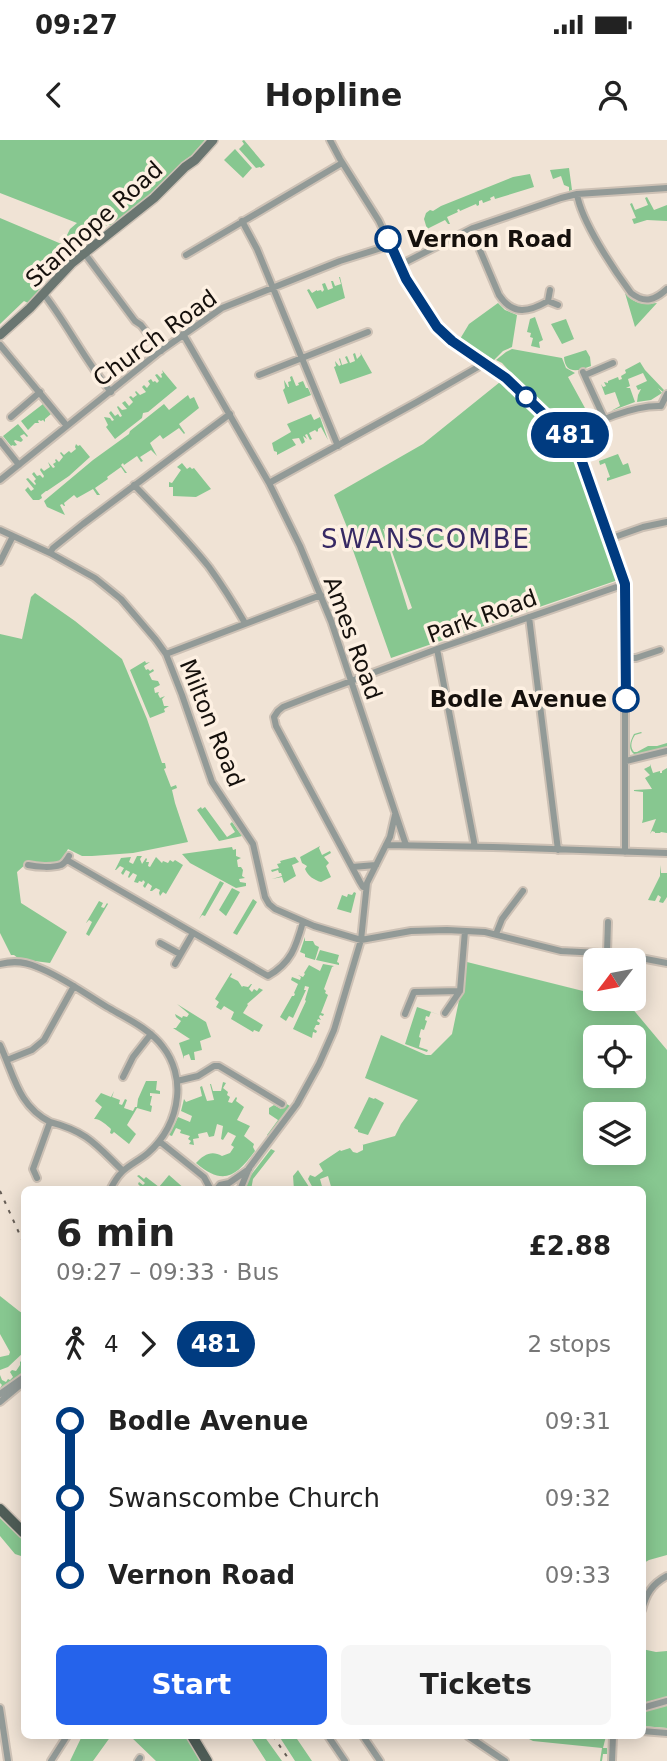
<!DOCTYPE html>
<meta charset="utf-8">
<style>
body{margin:0;font-family:"DejaVu Sans",sans-serif;background:#f6f6f6;color:#222;height:100vh;display:flex;flex-direction:column;font-size:26px;white-space:nowrap}
*{box-sizing:border-box;margin:0}
p{font-size:23px;color:#767676}
.icon{flex:none;width:38px;height:38px;fill:none;stroke:currentColor;stroke-width:2;stroke-linecap:round;stroke-linejoin:round}
.map{position:relative;flex:1;overflow:hidden}
.details{position:absolute;left:21px;top:1046px;width:625px;height:553px;display:flex;flex-direction:column;background:#fff;border-radius:10px;box-shadow:0 4px 18px #0003}
.details>*{flex:none}
.badge{padding:0 14px;border-radius:23px;font-size:24px;line-height:46px}
.needle{width:46px;rotate:238deg}
.controls{position:absolute;left:583px;top:808px;display:grid;gap:14px}
.controls a{display:grid;place-items:center;width:63px;height:63px;border-radius:10px;background:#fff;box-shadow:0 4px 18px #0003;font-size:35px}
.map>.badge{position:absolute;translate:-50% -50%;box-shadow:0 0 0 4px #fff}
.legs{display:flex;align-items:center;gap:10px;height:77px;padding:0 35px;font-size:23px}
.legs p{margin-inline-start:auto}
.headline{display:flex;align-items:center;justify-content:space-between;height:119px;padding:0 35px}
h1{font-size:38px;font-weight:700;line-height:52px}
.cta{display:flex;gap:14px;margin-top:auto;padding:14px 35px}
.cta a{flex:1;height:80px;border-radius:10px;background:#2563eb;color:#fff;font-size:28px;font-weight:700;line-height:80px;text-align:center}
.cta a+a{background:#f6f6f6;color:#222}
ul{padding:0 35px;list-style:none}
li{display:flex;align-items:center;gap:24px;height:77px;font-size:26px}
li i{display:grid;place-items:center;width:10px;height:100%;margin:0 9px;background:currentColor}
li i::after{content:'';width:18px;height:18px;margin:-9px;border:5px solid;border-radius:50%;background:#fff}
li p{margin-inline-start:auto}
li:first-child i{background:linear-gradient(#0000 50%,currentColor 0)}
li:last-child i{background:linear-gradient(currentColor 50%,#0000 0)}
.status{display:flex;justify-content:space-between;align-items:center;height:49px;padding:0 35px;background:#fff;direction:ltr}
.status svg{height:19px;fill:currentColor}
header{display:flex;justify-content:space-between;align-items:center;height:91px;padding:0 35px;background:#fff;font-size:32px;font-weight:700}
.map>svg:first-child{display:block}
.green{fill:#87c790;fill-rule:evenodd}
.lines{fill:none;stroke-linecap:round;stroke-linejoin:round}
.street-casing{stroke:#cdc1b5;stroke-width:10}
.secondary-casing{stroke:#cdc1b5;stroke-width:12}
.primary-casing{stroke:#cdc1b5;stroke-width:13}
.street{stroke:#929a97;stroke-width:6}
.secondary{stroke:#6a7671;stroke-width:9}
.primary{stroke:#4f5d57;stroke-width:10}
.rail{stroke:#655d55;stroke-width:2;stroke-dasharray:3.5 7;stroke-linecap:butt}
.line-1-casing{stroke:#fff;stroke-width:16}
.line-1{stroke:#003b80;stroke-width:10}
.stop-1-dot{fill:#fff;stroke:#003b80;stroke-width:3.5}
.labels{text-anchor:middle;dominant-baseline:central;stroke-width:7;stroke-linejoin:round;paint-order:stroke}
.street-label{font-size:23px;fill:#15100c;stroke:#fdf0e2}
.stop-label{font-size:23px;font-weight:bold;fill:#15100c;stroke:#fdf0e2;text-anchor:start}
.quarter-label{font-size:26px;letter-spacing:2px;fill:#372964;stroke:#fdf0e2}
</style>
<div class="status"><b>09:27</b><svg viewBox="0 0 49 12"><path d="M0 12V9h3v3zM5 12V6h3v6zM10 12V3h3v9zM15 12V0h3v12zM26 1h20v11H26zM47 4h2v5h-2z"/></svg></div>
<header><svg class="icon" aria-label="back" viewBox="0 0 24 24"><path d="M15 5l-7 7 7 7"/></svg>Hopline<svg class="icon" aria-label="person" viewBox="0 0 24 24"><circle cx="12" cy="8" r="4"/><path d="M4 21q1-7 8-7t8 7"/></svg></header>
<div class="map">
<svg width="667" height="1621" viewBox="0 0 667 1621">
<rect width="100%" height="100%" fill="#f0e3d5"/>
<!-- green -->
<path class="green" d="M0,0H205L191,16L185,20L145,59L111,86L108,84L83,106L72,105L64,101L70,89L77,83L0,53Z
M244,0L265,25L261,28L260,27L256,28L239,9L244,4L242,1Z
M235,9L252,28L243,38L224,20Z
M569,28L572,50L569,51V47L564,45L561,36L553,39L550,30Z
M530,34L534,47L495,59L494,56L490,58L491,60L483,63L482,60L479,61V65L477,66L476,64L460,71L459,69L457,70L458,72L447,77L450,84H448L445,80L427,89L424,79L426,73L430,70L433,71L441,66L513,37Z
M647,57L654,70L667,65V81L647,80L634,84L632,79L636,78L630,64L632,63L635,70L648,65L645,58Z
M0,78L71,108L74,113L66,118L46,138V141C39,149 35,156 28,163L24,161L0,184Z
M339,137H340L345,158L317,169L307,150L309,149L312,153L317,150V151L321,150L322,152L324,150L322,144L325,143L328,150L333,148L331,141H333L335,146L341,144Z
M625,153C634,164 644,165 657,163L635,187Z
M498,163L505,170L517,175L512,207L503,211L494,220L460,199L469,184Z
M535,177L543,200L539,202L540,208L531,206L533,198L530,197L531,193L527,192L530,179Z
M566,179L574,199L562,204L551,184Z
M512,209L562,218L566,228L575,233L568,237L591,279L571,285C556,274 544,267 533,252L530,254L502,223L496,220L506,212Z
M586,210L590,217L591,226C579,231 565,235 564,217Z
M360,212L372,233L340,244L334,227L336,226L335,221L339,226L341,225L339,219L340,218L342,225L348,223L345,217L347,216L350,223L355,221L353,214L355,213L357,219L361,215Z
M640,222L645,230L664,250L663,252L658,248L662,253L651,260L637,262L638,255L641,249L638,250L636,246L647,241L643,233L628,239L630,246L626,248H630L635,262L611,271L620,266L615,252L605,255L601,244L603,247L606,246L604,242L608,243V241L618,237L619,240L622,239L621,236L626,233L625,230Z
M162,230L177,248L148,272L143,273L142,278L115,299L106,287L108,285L104,277L110,278L112,281L114,280L109,273L111,271L115,276L118,274L120,277L122,276L117,267L118,266L122,270L127,269L122,263L125,261L129,266L133,262L129,257L131,256L133,258L137,255L135,252L136,251L140,255L146,252L142,247L144,245L147,248L150,244L148,241L151,239L153,242L155,241L157,243L159,241L155,235L157,234L161,238L162,237L161,234L163,233Z
M292,236L296,246L299,245L298,243L303,241L306,248H308L311,255L288,264L283,250L285,248L284,240L288,247H289L288,242L291,241L290,237Z
M500,242L569,301L618,440L391,518L349,399L354,397H351L334,355L423,304ZM383,389H384L412,468L408,470Z
M188,255L190,259L194,257L199,268L179,284L185,293L184,294L179,288L163,299L160,295L150,303L157,316L151,310L140,317L143,321L141,322L137,316L124,325L123,323L121,325L127,333H125L121,327L107,337L108,339L95,348L100,355H97L93,349L77,358L74,355L64,363L65,366H64L62,364L60,365L65,375L47,367L44,361L93,320L129,294L130,291L164,264L169,270Z
M43,264L51,274L45,279V282L43,280L41,281L39,280L38,281L39,283H35L28,290L21,281Z
M311,274L314,280L320,277L328,300L321,287L318,289V291L317,292L315,290L309,293L312,299L310,300L307,294L305,295L307,299L303,296L305,302L302,304L299,298L292,299L296,305L277,315V312L274,311L272,303L291,292L287,284Z
M18,284L28,296L27,297L24,294L20,296L23,300L21,302L15,300L14,301L17,305L14,306L13,305L11,306L3,296Z
M76,304L78,306L80,305L90,317L69,336L47,351H46L41,355L42,358L39,360H33L25,350L28,347L31,351L34,349L26,339L28,338L35,345L36,344L34,341L36,339L32,334L34,332L37,336L40,335L43,338L44,336L40,330L41,328L44,331L50,327L48,322L53,328L55,327L53,324L56,322L55,320L56,319L59,322L63,317L60,313L61,312L64,315L69,311L71,313L76,309L75,307Z
M618,314L623,325L628,323L631,333L607,341V338L610,337L605,323L600,325L599,321Z
M182,323L187,329L190,327L192,329L194,328L211,349L196,357L173,356V347H169V342L172,343L181,330L177,327Z
M35,453L75,481L122,519L147,579L162,623H165L166,628L164,629L171,647L176,645L177,648L172,650L175,663L188,702L133,713L92,716H82L68,709L62,720L59,722L27,723L17,732L21,763L67,792L50,823L19,819L14,815H11L0,793V494L22,499L31,457Z
M145,521L146,523L150,522L144,526L146,530L148,529L150,531L153,529L154,531L149,534L152,540L158,541L160,545L154,548L155,553L159,552L158,554L160,558L165,556L162,559L164,566H169L164,569L165,572L150,578L130,530Z
M641,592L642,593L635,595C632,600 629,606 634,612H637L648,606H657L667,603V607L639,615L634,614C627,608 631,600 634,594Z
M650,624L653,633L660,631V633H662V631L667,628V693L661,692L660,693H655V692L652,691L650,694L656,679L642,683L643,679V652L634,651V650L652,649L645,638L650,635L644,629L650,626Z
M201,667L202,669L205,667L227,697L235,692L230,684L232,682L242,696L219,701L197,670Z
M320,706L319,708L322,715L330,711L331,713L324,717L329,723L326,726L331,737L321,742C314,740 308,736 305,729L307,726L302,723L300,717Z
M232,707L233,710L236,709V716L241,718L237,720L238,727H241L243,730L242,736L245,738L239,739L240,742L246,743V746L236,748L190,723L182,714Z
M137,716H142L140,719L142,724L146,718L147,719L146,722H149L148,726L150,727L156,717L162,723L163,721L168,723L170,720L173,722L175,720L183,725L166,754L163,752L160,756L159,753L160,750L156,748L152,751H150L152,746L148,743L145,748L143,746L145,742L143,740L142,742L139,741L138,743L134,742L137,735L133,733L129,738L128,737L130,732L126,730L123,735L121,733L124,728L120,726L116,730H115L121,718L131,717L129,722L133,724Z
M295,717L299,722L292,725L296,736L284,743L282,737L272,739L282,736L281,733H279L278,730L272,732L271,730L279,728L277,724L281,723L280,721Z
M660,725L661,733H667V757L663,763L659,762L661,757L658,755L655,761L648,760L660,736Z
M220,741L224,743L205,776L202,775L199,779Z
M232,748L240,752L226,776L219,770Z
M354,752L356,753L351,773L337,769L342,755L347,757L348,754L352,755Z
M253,759L257,762L237,795L233,793Z
M99,761L103,763L101,767L104,768L107,763L108,764L89,796L86,794L92,782L89,780L86,783Z
M305,797V801H313L315,805L319,807L315,820L305,817V814L300,812Z
M320,810L339,815L337,822L339,823V825L316,820Z
M467,822L595,854V859H617L626,861L667,910V1415L649,1420L642,1424V1050H332L328,1036L320,1039L323,1050H314L308,1039L310,1035L315,1037L323,1031L319,1024L340,1010L341,1011L350,1008L353,1012L357,1013L363,1010V1005H362L395,996L401,984L418,960L365,938L381,895L426,915H431L452,894ZM595,898H634V936H595ZM595,975H634V1013H595Z
M323,824L334,826L332,827L324,849L326,851L325,853L328,855L321,873L324,874L323,876L320,875L319,877L321,880L318,879L317,881L320,883L319,885H316L314,889L317,891L316,893L313,892L312,898L293,889L306,861L305,860L309,847L305,846L304,850H306L293,878L289,876L286,881L280,877L292,856H294L295,854L294,853L298,844L291,840L292,837L300,840L301,837L298,835L303,837L305,834L304,833L309,825L320,831Z
M231,833L232,834L230,837L238,841L242,847L243,846L248,847L251,844H252L249,849L252,852L254,849L257,851L259,848L263,850L247,864L248,865L243,873L263,885L259,892L254,890L253,892L231,879L234,872L224,866L221,870L216,867L219,862L215,859Z
M177,864L206,882L211,897L200,901L202,910L194,912L195,920H191L189,914L184,916V919L179,903L190,899L173,888H176L181,881L176,877L175,874L182,878L183,876L187,877L189,874Z
M417,867L440,875L431,872L429,877L426,876L425,880L427,881L424,890L421,889L419,897L421,898L419,907L428,910L427,912L405,904Z
M146,941H157L156,950L160,951V954L150,953V956H152L150,965L152,966L151,972L137,968L127,985L136,994L129,1004L114,992L112,994L110,993L111,989C107,985 99,978 94,979L102,967L95,961L101,953L111,957L114,951L112,957L120,960L119,964L122,965L125,959L127,960L124,968L133,971L135,967H137L138,959Z
M223,942L226,943L223,948L228,952L227,955L230,957L228,962L232,963L236,957L237,958L236,961L244,967L237,980L250,986L244,996L254,1004L253,1007L255,1011C236,1037 223,1046 196,1023C204,1014 212,1010 222,1016L230,1013L234,1007L231,1005L236,996L228,992L223,1000L221,999L223,986L217,984L214,996L209,997L207,992L198,994L199,998L193,999L194,1005L189,1004L191,1001L188,999L190,996L180,993L181,990L176,988L172,996L169,995L178,977L190,982L192,976L181,971L184,959L186,962L202,956L200,947L202,946L207,961L214,960L210,944H211L213,951H221Z
M369,957L374,959L375,958L384,963L368,995L358,992V990L354,988Z
M285,963L290,966L268,996L267,995L278,980L269,974V968L274,965L281,969Z
M271,1009L275,1011L253,1039L251,1050H246L248,1039Z
M298,1030L311,1050H294L293,1036Z
M139,1035L144,1039L146,1037L159,1047L169,1035L186,1050H138L141,1047L138,1044L139,1042L143,1045L145,1043L137,1036Z
M0,1156L19,1171L22,1173L24,1171V1212L8,1227L0,1230V1217L9,1215L10,1212L0,1194Z
M23,1219L24,1232L8,1244L0,1248L2,1245L0,1243V1235L2,1240L6,1242L8,1239L10,1240L13,1237L10,1232L12,1230L16,1231L20,1225V1222Z
M0,1378L24,1401V1417L15,1414L0,1396Z
M642,1509L656,1512L667,1511V1557L642,1563Z
M667,1564V1588L642,1586V1571Z
M82,1596H111L93,1621H70Z
M130,1596H185L201,1621H156Z
M250,1596H264L282,1621H266Z
M279,1596H295L312,1621H295Z
M523,1596H606L603,1608H607V1614H603L602,1621H600L602,1608L533,1601Z"/>
<g class="lines">
<defs>
<path id="street" d="M330,0L340,19L379,81L406,139L437,187L452,201L506,238L550,280L571,296L576,305L625,444V712
M577,54C581,81 614,130 631,153C645,164 655,160 667,149
M242,81L257,109L338,306
M471,89L499,155C513,176 529,172 548,161L558,165
M85,114L135,181L141,185L161,211
M186,115L342,23
M400,125L473,88L561,58L577,54L667,48
M43,153C68,185 85,221 111,252
M548,161L550,150
M183,194L269,343L300,406L331,481L406,705
M0,205L67,286
M583,232L605,280
M259,235L368,192
M585,235L613,223
M661,266L667,254
M11,277L40,252
M571,296C594,282 633,265 661,266
M0,301L19,325
M0,340L159,212L222,168L340,121L391,105
M269,343L417,262L485,223
M134,345C160,372 186,398 209,427C222,445 234,464 245,483
M0,390L50,413L95,438L121,459L156,500L166,514L182,555L212,642L253,704L265,757L269,764L275,769L314,786L361,800L411,791L447,790L485,792L561,811L620,814L667,823
M609,399L643,387L667,382
M50,413L53,408L83,384L230,274
M0,422L13,396
M529,477L558,710
M437,509L475,707
M166,514L321,455
M626,518H636L660,510
M626,621L667,611
M386,705L493,707L667,713
M67,720L268,836C291,823 296,807 303,782
M28,725C37,727 52,728 61,725C65,723 67,719 69,716
M352,727L376,725
M366,748L363,747L360,742L276,586L274,577L278,571L283,567L319,553L437,509L625,444
M496,794L502,779L523,751
M160,803L180,814
M607,813L608,782
M0,824C12,821 26,822 37,827C61,836 84,853 107,867C126,878 150,889 163,907C174,921 179,940 177,957C175,979 164,999 148,1013C140,1020 129,1025 122,1032C117,1037 113,1044 110,1050
M175,824L193,793
M445,873L460,851L465,791
M405,874L414,852L460,851
M0,905C14,935 18,966 50,982
M7,920L32,910L44,900L74,846
M123,937L133,917L151,894
M177,941L198,936L214,926H219L282,964
M159,1001L204,1037L211,1050
M37,1038L33,1029L50,982C88,992 96,1005 123,1031
M216,1050L220,1045L229,1043L249,1029
M240,1050L249,1028L297,964L319,924L334,890L361,800L367,743L390,697L395,675
M0,1254L24,1237
M0,1262L24,1242
M642,1470C646,1454 652,1444 667,1436
M0,1568L8,1621
M642,1568L667,1561
M642,1591L667,1593
M328,1596L345,1621
M363,1596L380,1621
M468,1596L505,1621
M51,1621L67,1596
M138,1621L140,1618
M612,1621L613,1596"/>
<path id="secondary" d="M0,195L30,168L72,123L154,58L185,27L195,20L213,0"/>
<path id="primary" d="M0,1369L24,1393
M192,1596L207,1621"/>
</defs>
<!-- street casing -->
<use href="#street" class="street-casing"/>
<!-- secondary casing -->
<use href="#secondary" class="secondary-casing"/>
<!-- primary casing -->
<use href="#primary" class="primary-casing"/>
<!-- street -->
<use href="#street" class="street"/>
<!-- secondary -->
<use href="#secondary" class="secondary"/>
<!-- primary -->
<use href="#primary" class="primary"/>
<!-- rail -->
<path class="rail" d="M0,1051L24,1104
M273,1596L290,1621"/>
</g>
<g class="lines">
<defs>
<path id="line-1" d="M388,99L406,139L437,187L452,201L506,238L550,280L574,299L625,444L626,559"/>
</defs>
<!-- line-1 casing -->
<use href="#line-1" class="line-1-casing"/>
<!-- line-1 -->
<use href="#line-1" class="line-1"/>
</g>
<!-- markers -->
<g class="stop-1-dot">
<circle cx="388" cy="99" r="12"/>
<circle cx="526" cy="257" r="9"/>
<circle cx="626" cy="559" r="12"/>
</g>
<g class="labels">
<!-- street labels -->
<g class="street-label">
<text transform="translate(94 84) rotate(-42)">Stanhope Road</text>
<text transform="translate(155 198) rotate(-36)">Church Road</text>
<text transform="translate(482 476) rotate(-20)">Park Road</text>
<text transform="translate(353 498) rotate(70)">Ames Road</text>
<text transform="translate(212 583) rotate(68)">Milton Road</text>
</g>
<!-- stop labels -->
<g class="stop-label">
<text x="407" y="99">Vernon Road</text>
<text x="607" y="559" text-anchor="end">Bodle Avenue</text>
</g>
<!-- quarter labels -->
<g class="quarter-label">
<text x="426" y="399">SWANSCOMBE</text>
</g>
</g>
</svg>
<div class="controls">
<a><svg class="needle" viewBox="-14 -14 28 28"><path d="M0-13l5 13h-10z" fill="#e53935"/><path d="M0 13l5-13h-10z" fill="#767676"/></svg></a>
<a><svg class="icon" aria-label="locate" viewBox="0 0 24 24"><circle cx="12" cy="12" r="6"/><path d="M12 2v4M12 18v4M2 12h4M18 12h4"/></svg></a>
<a><svg class="icon" aria-label="layers" viewBox="0 0 24 24"><path d="M12 4l9 5-9 5-9-5zM3 14l9 5 9-5"/></svg></a>
</div>
<b class="badge" style="left:570px;top:295px;background:#003b80;color:#fff">481</b>
<section class="details">
<div class="headline"><div><h1>6 min</h1><p>09:27 – 09:33 · Bus</p></div><b>£2.88</b></div>
<div class="legs"><svg class="icon" aria-label="walk" viewBox="0 0 24 24"><circle cx="13" cy="4" r="2"/><path d="M13 8l-2 6 4 7M11 14l-3 7M7 12l3-4h3l4 4"/></svg>4<svg class="icon" aria-label="forward" viewBox="0 0 24 24"><path d="M9 5l7 7-7 7"/></svg><b class="badge" style="background:#003b80;color:#fff">481</b><p>2 stops</p></div>
<ul>
<li><i style="color:#003b80"></i><b>Bodle Avenue</b><p>09:31</p></li>
<li><i style="color:#003b80"></i><span>Swanscombe Church</span><p>09:32</p></li>
<li><i style="color:#003b80"></i><b>Vernon Road</b><p>09:33</p></li>
</ul>
<div class="cta"><a>Start</a><a>Tickets</a></div>
</section>
</div>
